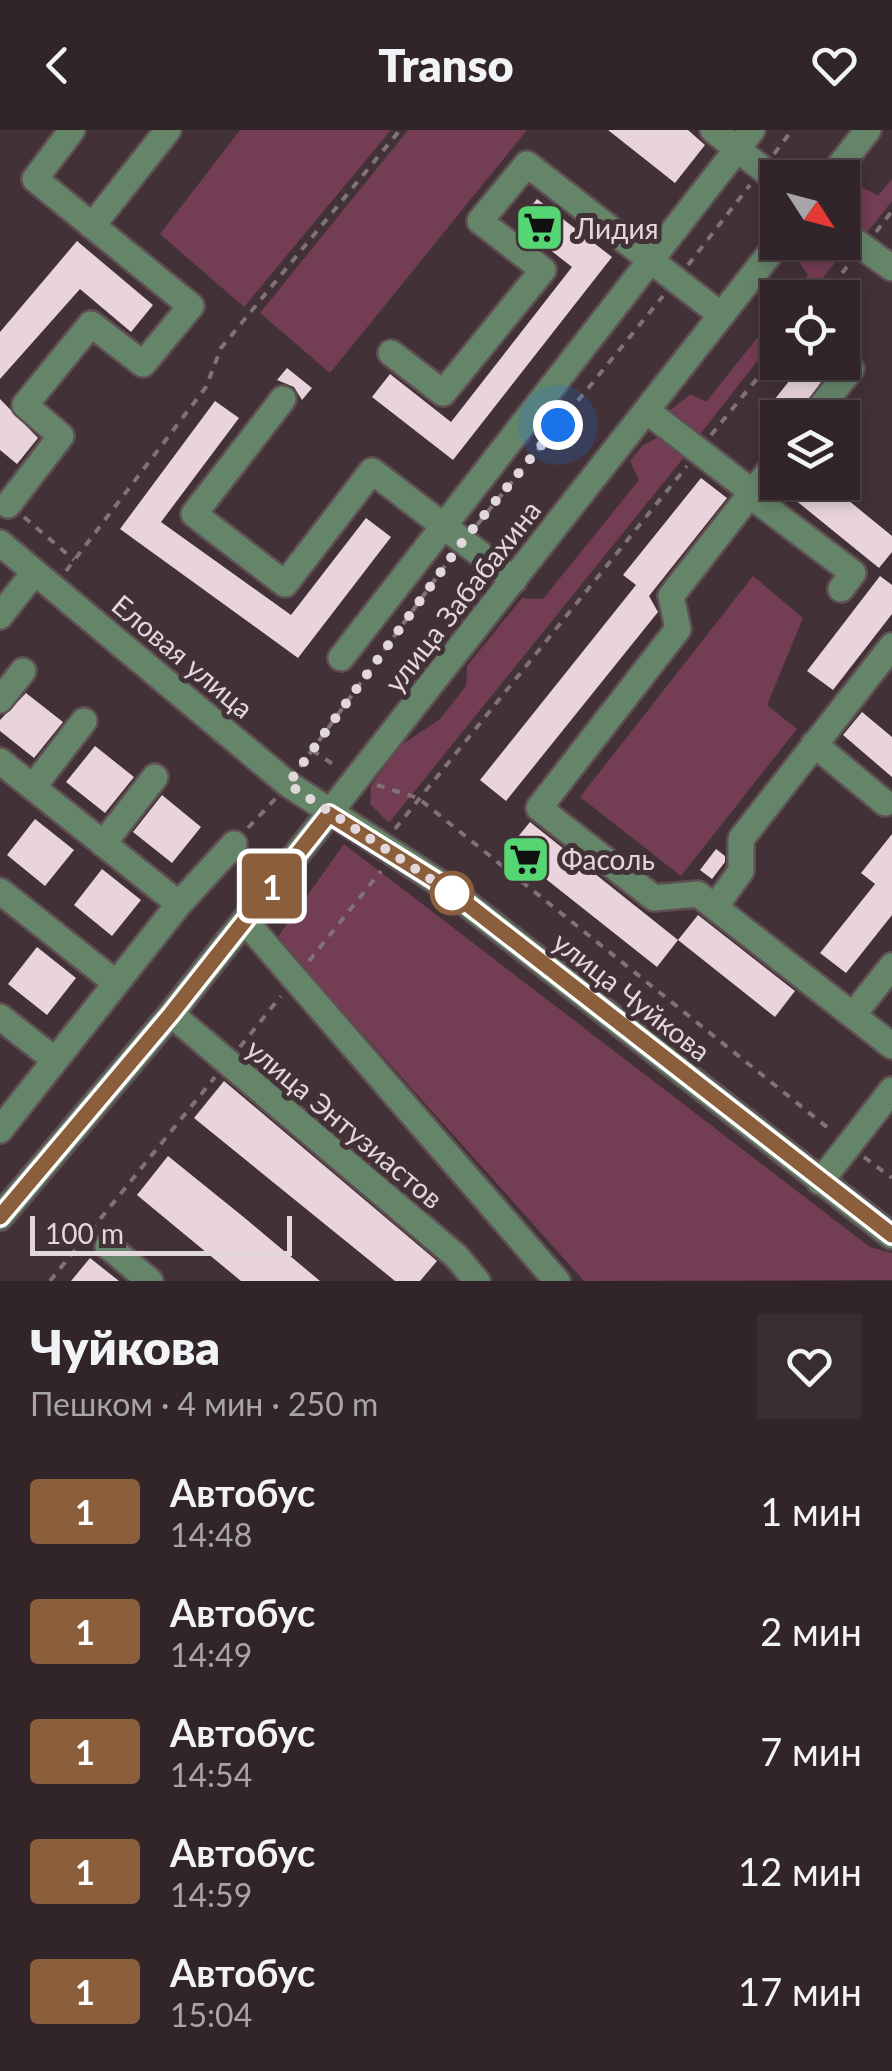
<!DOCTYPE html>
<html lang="ru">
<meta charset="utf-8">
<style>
body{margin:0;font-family:Lato,sans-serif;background:#3a2d31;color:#f1f3f6;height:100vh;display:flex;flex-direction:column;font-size:38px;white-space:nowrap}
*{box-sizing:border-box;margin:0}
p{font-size:32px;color:#a8a5a8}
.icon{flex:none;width:55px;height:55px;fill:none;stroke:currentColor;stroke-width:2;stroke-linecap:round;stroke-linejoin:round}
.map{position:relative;height:1151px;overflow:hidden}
.sheet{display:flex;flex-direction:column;background:#322529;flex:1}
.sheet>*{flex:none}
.badge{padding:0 20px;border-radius:8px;font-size:35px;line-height:65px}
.needle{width:65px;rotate:126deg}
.fabs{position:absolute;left:760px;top:30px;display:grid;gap:20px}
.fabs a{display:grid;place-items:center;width:100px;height:100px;border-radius:0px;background:#322529;box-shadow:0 5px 15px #0003,0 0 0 2px #4d4246;font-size:50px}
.scale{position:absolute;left:30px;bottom:25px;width:262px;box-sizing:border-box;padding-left:10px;border:5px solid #e2d7db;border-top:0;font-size:28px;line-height:35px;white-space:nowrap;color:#e2d7db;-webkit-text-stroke:8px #423137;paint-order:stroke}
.you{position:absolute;width:50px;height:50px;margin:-25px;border:8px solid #fff;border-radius:50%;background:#1a73e8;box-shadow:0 0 0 15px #1a73e833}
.map>.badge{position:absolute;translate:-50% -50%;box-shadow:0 0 0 5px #fff}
.round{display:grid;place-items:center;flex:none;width:105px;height:105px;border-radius:0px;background:#3a2d31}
.headline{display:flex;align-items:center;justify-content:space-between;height:170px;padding:0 30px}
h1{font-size:48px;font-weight:800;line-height:75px}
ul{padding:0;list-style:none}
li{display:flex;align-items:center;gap:30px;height:120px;padding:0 30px}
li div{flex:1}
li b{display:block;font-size:38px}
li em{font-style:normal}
li .badge{min-width:110px;font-weight:700;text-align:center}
header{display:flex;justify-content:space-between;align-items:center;height:130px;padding:0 30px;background:#322529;font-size:45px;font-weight:800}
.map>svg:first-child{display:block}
.green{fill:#733d54}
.building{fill:#e9d4db}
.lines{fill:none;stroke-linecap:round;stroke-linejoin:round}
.minor-casing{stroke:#5f4f55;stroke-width:30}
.path{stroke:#817277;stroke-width:4;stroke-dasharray:8 8;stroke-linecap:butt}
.minor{stroke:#658569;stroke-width:25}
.line-casing{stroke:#fff;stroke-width:22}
.line{stroke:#8b5e3c;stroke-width:15}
.walk{stroke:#e2d7db;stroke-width:10;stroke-dasharray:0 18}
.stop-dot{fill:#fff;stroke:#8b5e3c;stroke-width:5}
.labels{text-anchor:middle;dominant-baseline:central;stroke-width:10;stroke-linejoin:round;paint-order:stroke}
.poi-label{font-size:28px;fill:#e2d7db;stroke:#423137;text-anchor:start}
.street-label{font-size:28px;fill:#e2d7db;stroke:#423137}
</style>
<header><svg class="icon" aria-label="back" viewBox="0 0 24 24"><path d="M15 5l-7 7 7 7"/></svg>Transo<svg class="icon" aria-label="heart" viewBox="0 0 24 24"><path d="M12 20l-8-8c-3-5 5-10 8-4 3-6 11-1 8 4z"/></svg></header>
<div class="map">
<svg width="892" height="1151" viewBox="0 0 892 1151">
<rect width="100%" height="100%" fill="#423137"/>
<!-- green -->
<path class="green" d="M240,0H391L244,177L160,104Z
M408,0H527L330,243L260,183Z
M892,49V71L862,109L843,90L842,69C855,54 863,56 878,66Z
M803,113H826L841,125L808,167H790L808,145L795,126Z
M777,183V206L694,312L670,291L669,281L691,264L706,272Z
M658,307L685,326L389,693L370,674L371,656L400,616L440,589L466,556L467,536L522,468L543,469L639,350L630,331L642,316Z
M753,446L803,488L767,575L797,599L681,746L580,667Z
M344,714L870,1117L892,1123V1150L584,1151L277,808Z"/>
<!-- building -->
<path class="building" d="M608,0H688L705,15L675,53Z
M537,69L612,127L453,330L372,267L390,244L451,292L572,137L517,94Z
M77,111L153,175L131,202L80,159L0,249V202Z
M804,232H835L796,288H778V301L760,288Z
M287,238L312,258L302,270L294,257L277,250Z
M0,269L38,308L17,334L0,320Z
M215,271L239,288L161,392L291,485L366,388L391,407L298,528L120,399Z
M701,348L727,368L649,466L658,482L506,671L480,650L636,455L623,445Z
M781,352H826L892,406V422L879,438L778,356Z
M880,446L892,455V484L833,560L807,541Z
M26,563L63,592L34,628L0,601V590Z
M862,582L892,607V647L843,605Z
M95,616L134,647L105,683L66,652Z
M162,665L201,697L172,733L133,702Z
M35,689L74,720L45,756L7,725Z
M530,692L678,810L657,837L508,719Z
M892,704V785L846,843L820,823L875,754L861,743Z
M716,719L725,726V732L712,749L700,740Z
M102,739L141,770L112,806L74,775Z
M698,785L795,861L775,887L678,810Z
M37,817L76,848L47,885L8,854Z
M224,951L437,1131L420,1151H395L194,988Z
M168,1026L246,1089L320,1151H241L224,1137L137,1065Z
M90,1128L119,1151H71Z"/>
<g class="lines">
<defs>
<path id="minor" d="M713,0L778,51
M830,48L868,0
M92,96L168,0
M842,102L892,138
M391,223L443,263L543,140L480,91L527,34L721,185
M283,269L194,384L285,454L372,341L514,450
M647,281L752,362L671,466L678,499L539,678L654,768L698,764L892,916
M812,288L851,239
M752,362L778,331
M751,366L853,443L841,459
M8,375L61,306L25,275L91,194L143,234L191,176L35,49L72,0
M0,413L288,654L444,756L892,1106
M0,486L34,443
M341,528L752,0
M0,570L23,541
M814,614L885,673
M0,631L179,774
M33,657L84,591
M103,714L155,647
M0,761L116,853
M715,777L741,741V709L892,516
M245,791L557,1151
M171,884L456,1126L477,1151
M853,885L892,836
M0,887L55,930
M0,1000L179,774L234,714
M820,1052L892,960
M0,1087L171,884L779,112
M108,1116L150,1151"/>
</defs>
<!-- minor casing -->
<use href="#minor" class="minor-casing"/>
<!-- path -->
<path class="path" d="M774,24L792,0
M876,102L892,81
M688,135L750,55
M822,168L851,132
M711,305L778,223
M24,387L74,430
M477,395L663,166
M66,441L206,257L221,218L400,0
M312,620L337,637
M300,637L452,426
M377,655L418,668L833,1002
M248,698L276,668
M395,699L687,336
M309,831L381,741
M240,917L281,866
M864,1027L892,1048
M50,1151L215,947"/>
<!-- minor -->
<use href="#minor" class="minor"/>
</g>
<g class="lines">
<defs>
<path id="line" d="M0,1087L171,884L329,684L444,756L892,1105"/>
</defs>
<!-- line casing -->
<use href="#line" class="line-casing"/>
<!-- line -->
<use href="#line" class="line"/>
<!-- walk -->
<path class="walk" d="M452,763L456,766L288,654L463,411L558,295"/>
</g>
<!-- icons -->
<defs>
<symbol id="supermarket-square" viewBox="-11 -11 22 22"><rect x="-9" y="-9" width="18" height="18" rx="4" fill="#55d672" stroke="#423137"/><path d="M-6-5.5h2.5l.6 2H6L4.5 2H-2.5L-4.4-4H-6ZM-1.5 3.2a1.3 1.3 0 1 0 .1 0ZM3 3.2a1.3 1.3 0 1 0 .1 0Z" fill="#111"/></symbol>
</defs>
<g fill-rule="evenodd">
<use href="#supermarket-square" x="512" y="70" width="55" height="55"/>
<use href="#supermarket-square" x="498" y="702" width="55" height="55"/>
</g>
<!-- markers -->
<circle class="stop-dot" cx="452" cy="763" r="20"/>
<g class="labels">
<!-- poi labels -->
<g class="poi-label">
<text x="575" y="98">Лидия</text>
<text x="561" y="729">Фасоль</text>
</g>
<!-- street labels -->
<g class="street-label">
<text transform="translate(462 466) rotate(-52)">улица Забабахина</text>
<text transform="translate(183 526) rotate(40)">Еловая улица</text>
<text transform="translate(632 866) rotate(38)">улица Чуйкова</text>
<text transform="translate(345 993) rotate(40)">улица Энтузиастов</text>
</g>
</g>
</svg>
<div class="fabs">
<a><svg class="needle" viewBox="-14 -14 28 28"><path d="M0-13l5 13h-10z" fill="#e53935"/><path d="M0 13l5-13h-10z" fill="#a8a5a8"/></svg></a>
<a><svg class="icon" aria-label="locate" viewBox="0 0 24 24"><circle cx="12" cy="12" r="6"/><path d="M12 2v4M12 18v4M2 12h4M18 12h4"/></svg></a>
<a><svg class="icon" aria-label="layers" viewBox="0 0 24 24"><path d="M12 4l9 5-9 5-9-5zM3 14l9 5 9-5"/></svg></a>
</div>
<div class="scale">100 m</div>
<div class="you" style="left:558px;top:295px"></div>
<b class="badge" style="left:272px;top:756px;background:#8b5e3c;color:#fff">1</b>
</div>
<section class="sheet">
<div class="headline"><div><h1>Чуйкова</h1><p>Пешком · 4 мин · 250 m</p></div><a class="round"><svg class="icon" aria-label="heart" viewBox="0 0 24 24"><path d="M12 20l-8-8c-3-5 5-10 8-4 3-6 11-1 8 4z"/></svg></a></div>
<ul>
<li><span class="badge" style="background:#8b5e3c;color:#fff">1</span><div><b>Автобус</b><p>14:48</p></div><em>1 мин</em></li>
<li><span class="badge" style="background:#8b5e3c;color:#fff">1</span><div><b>Автобус</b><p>14:49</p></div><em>2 мин</em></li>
<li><span class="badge" style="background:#8b5e3c;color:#fff">1</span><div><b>Автобус</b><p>14:54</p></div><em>7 мин</em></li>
<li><span class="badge" style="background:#8b5e3c;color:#fff">1</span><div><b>Автобус</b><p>14:59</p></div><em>12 мин</em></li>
<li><span class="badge" style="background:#8b5e3c;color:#fff">1</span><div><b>Автобус</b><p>15:04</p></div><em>17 мин</em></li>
</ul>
</section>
